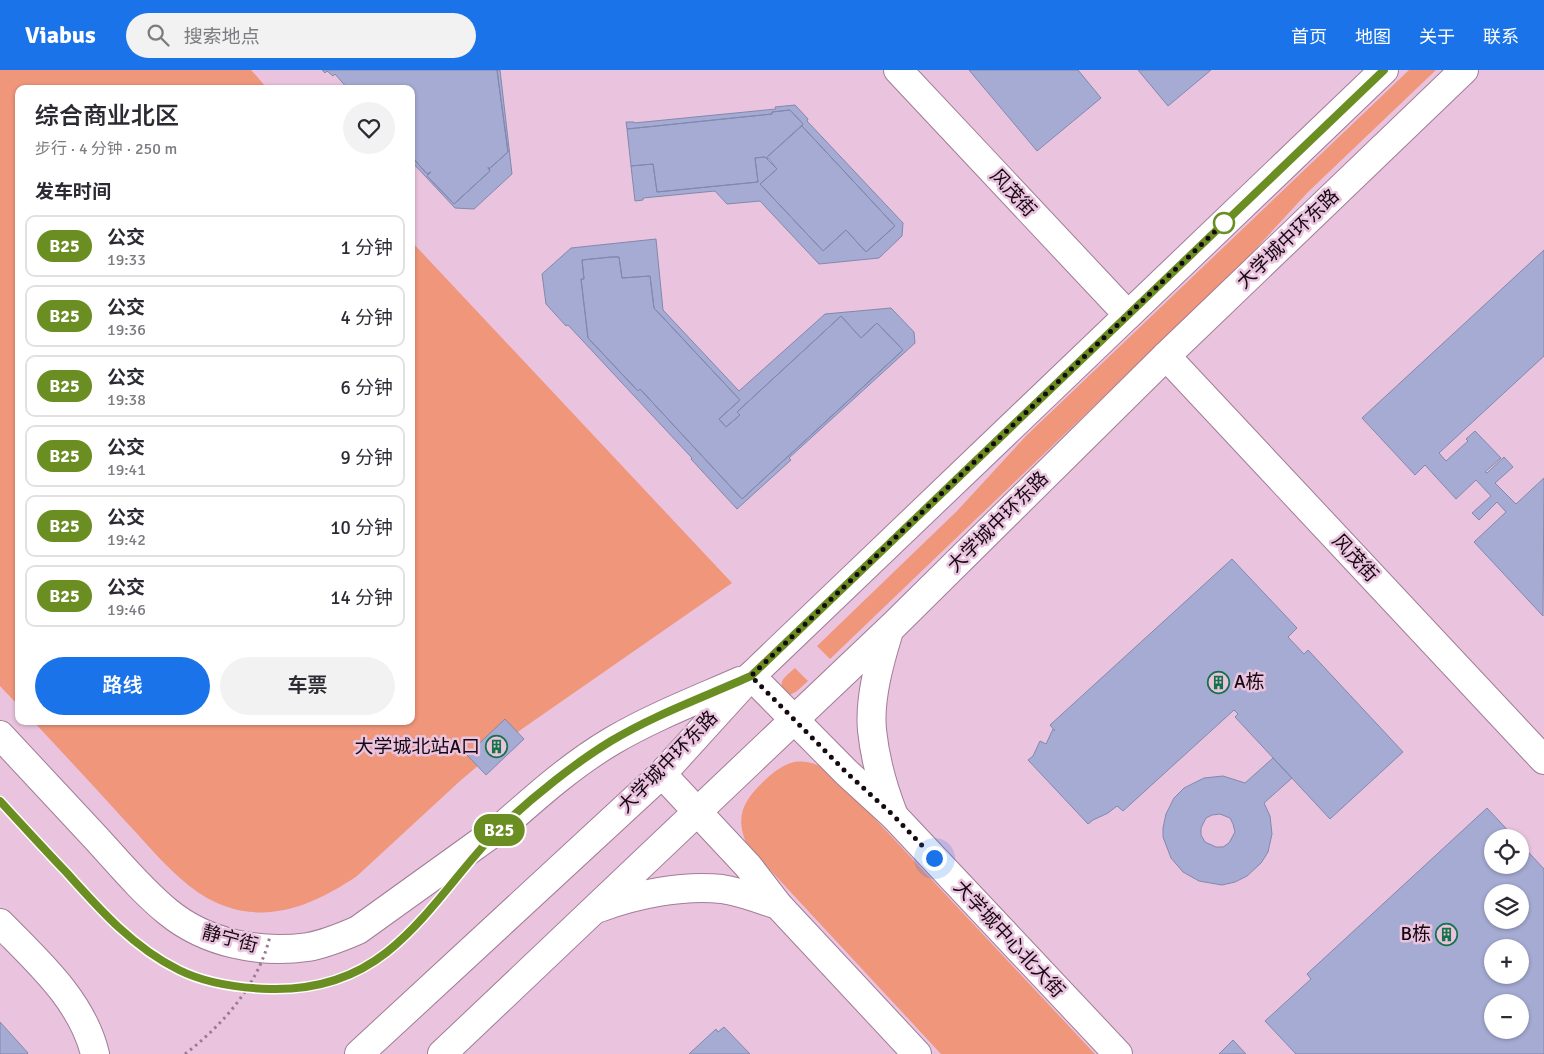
<!DOCTYPE html>
<html lang="zh">
<meta charset="utf-8">
<style>
body{margin:0;font-family:Signika,"Noto Sans SC",sans-serif;background:#f2f2f3;color:#2b2b33;height:100vh;display:flex;flex-direction:column;font-size:19px;white-space:nowrap}
*{box-sizing:border-box;margin:0}
p{font-size:16px;color:#7c7c81}
.icon{flex:none;width:28px;height:28px;fill:none;stroke:currentColor;stroke-width:2;stroke-linecap:round;stroke-linejoin:round}
.map{position:relative;flex:1;overflow:hidden}
.sheet{position:absolute;left:15px;top:15px;width:400px;height:640px;display:flex;flex-direction:column;background:#fff;border-radius:10px;box-shadow:0 1px 4px #0004}
.sheet>*{flex:none}
.badge{padding:0 10px;border-radius:16px;font-size:18px;line-height:32px}
.fabs{position:absolute;left:1484px;top:759px;display:grid;gap:10px}
.fabs a{display:grid;place-items:center;width:45px;height:45px;border-radius:50%;background:#fff;box-shadow:0 1px 4px #0004;font-size:25px}
.you{position:absolute;width:25px;height:25px;margin:-12px;border:4px solid #fff;border-radius:50%;background:#1a73e8;box-shadow:0 0 0 8px #1a73e833}
.map>.badge{position:absolute;translate:-50% -50%;box-shadow:0 0 0 2px #fff}
h2{padding:0 20px;font-size:19px;line-height:45px}
.round{display:grid;place-items:center;flex:none;width:52px;height:52px;border-radius:26px;background:#f2f2f3}
.headline{display:flex;align-items:center;justify-content:space-between;height:85px;padding:0 20px}
h1{font-size:24px;font-weight:600;line-height:38px}
.action{display:flex;gap:10px;margin-top:auto;padding:10px 20px}
.action a{flex:1;height:58px;border-radius:30px;background:#1a73e8;color:#fff;font-size:20px;font-weight:600;line-height:58px;text-align:center}
.action a+a{background:#f2f2f3;color:#2b2b33}
ul{padding:0;list-style:none}
li{display:flex;align-items:center;gap:15px;height:62px;margin:0 10px 8px;padding:0 10px;border:2px solid #e1e1e2;border-radius:10px}
li div{flex:1}
li b{display:block;font-size:19px}
li em{font-style:normal}
li .badge{min-width:55px;font-weight:700;text-align:center}
header{display:flex;align-items:center;gap:30px;box-sizing:border-box;height:70px;padding:0 25px;background:#1a73e8;color:#fff}
header strong{font-size:24px}
nav{display:flex;gap:28px;margin-inline-start:auto;font-size:18px}
.search{width:350px;height:45px;background:#f2f2f3;display:flex;align-items:center;gap:12px;box-sizing:border-box;padding:0 18px;border-radius:28px;color:#7c7c81;font-size:19px}
.map>svg:first-child{display:block}
.green{fill:#f0967a}
.building{fill:#a5abd2;stroke:#8288ad;fill-rule:evenodd}
.lines{fill:none;stroke-linecap:round;stroke-linejoin:round}
.secondary-casing{stroke:#a17d96;stroke-width:30}
.primary-casing{stroke:#a17d96;stroke-width:30}
.secondary{stroke:#fff;stroke-width:28}
.primary{stroke:#fff;stroke-width:28}
.path-bridge{stroke:#987b8f;stroke-width:3;stroke-dasharray:2.5 4;stroke-linecap:butt}
.line-casing{stroke:#fff;stroke-width:11}
.line{stroke:#6b8e23;stroke-width:8}
.walk{stroke:#160912;stroke-width:5;stroke-dasharray:0 9}
.stop-dot{fill:#fff;stroke:#6b8e23;stroke-width:2.5}
.labels{text-anchor:middle;dominant-baseline:central;stroke-width:5;stroke-linejoin:round;paint-order:stroke}
.street-label{font-size:19px;fill:#160912;stroke:#eac3de}
.poi-label{font-size:19px;fill:#160912;stroke:#eac3de;text-anchor:end}
</style>
<header>
<strong>Viabus</strong>
<div class="search"><svg class="icon" aria-label="search" viewBox="0 0 24 24"><circle cx="10" cy="10" r="6"/><path d="M15 15l6 6"/></svg>搜索地点</div>
<nav><a>首页</a><a>地图</a><a>关于</a><a>联系</a></nav>
</header>
<div class="map">
<svg width="1544" height="984" viewBox="0 0 1544 984">
<rect width="100%" height="100%" fill="#eac3de"/>
<!-- green -->
<path class="green" d="M0,0H251L268,19H19V636L0,616Z
M1409,0H1436L1308,122L1240,196L830,589L817,576L957,441L1026,366Z
M411,171L732,513L519,661L460,711L357,806C307,840 254,859 199,823C172,805 150,777 128,754C97,720 65,685 33,651H411Z
M795,598L808,611L797,621L788,626C775,612 784,608 795,598Z
M794,692C810,690 820,695 833,704L1095,984H941L747,775C734,746 744,730 765,710C774,702 782,695 794,692Z"/>
<!-- building -->
<path class="building" d="M322,0H497L508,82L489,99L488,97L490,101L454,134L427,106L431,102L427,104L411,86V19H348L335,4L333,6L327,1L325,3Z
M497,0H500L512,104L474,139L455,138L411,91V86L427,104L431,102L427,106L454,134L490,101L488,98L489,99L508,82Z
M969,0H1078L1101,28L1037,81Z
M1138,0H1211L1168,36Z
M795,35L808,49L807,51L903,153L902,166L879,188L819,194L760,131L727,134L715,121L643,128V130L635,131L631,96L653,94L657,122L758,112L755,88L765,87L777,99L760,114L823,181L846,160L866,182L895,156L802,56L803,54L790,40L772,42V44L627,59L626,52H634V53L776,39L775,37Z
M790,40L803,54L766,88L765,87L755,88L758,112L657,122L653,94L631,96L627,59L772,44V42Z
M802,56L895,156L866,182L846,160L823,181L760,114L777,99L769,89L766,88Z
M656,169L663,240L739,321L825,244L891,238L914,262L915,273L789,388L791,390L737,439L691,389L692,388L568,255L566,256L546,234L542,204L571,178ZM611,187H619L622,208L650,206L654,238L740,330L719,349L726,357L740,345L737,342L841,246L861,268L877,253L903,280L742,429L640,319L638,321L588,268L581,209H584L582,190Z
M1544,180V286L1439,383L1446,391L1468,371L1466,369L1475,361L1501,388L1485,402L1487,403L1504,387L1513,397L1495,413L1516,434L1544,408L1543,546L1474,472L1506,442L1497,432L1479,450L1472,443L1491,426L1476,410L1456,429L1425,395L1415,405L1362,348Z
M611,187H619L622,208L650,206L654,238L740,330L719,349L726,357L740,345L737,342L841,246L861,268L877,253L903,280L742,429L640,319L638,321L588,268L581,209H584L582,190Z
M1232,489L1297,558L1288,567L1304,584L1308,580L1403,682L1330,749L1235,647L1238,644L1234,640L1123,741L1117,736L1108,743L1093,750L1088,754L1028,690L1033,686L1040,671L1046,674L1053,659L1055,661L1050,655Z
M505,649L524,669L486,705L467,685Z
M1273,688L1292,708L1264,733L1270,746L1272,764L1268,782L1261,793L1247,806L1235,812L1222,815L1199,811L1183,802L1171,788L1163,767V758L1166,744L1174,728L1184,718L1204,708L1223,706L1245,713ZM1220,744L1230,748L1233,754L1235,762L1229,773L1223,777H1216L1205,772L1201,765V758L1206,748L1212,745Z
M1487,738L1515,768H1492V795H1520V773L1544,799V984H1296L1265,951L1311,909L1307,904ZM1492,822H1520V850H1492ZM1492,878H1520V905H1492ZM1492,932H1520V960H1492Z
M0,952L28,983L27,984H0Z
M724,957L750,984H689L716,959L718,962Z
M1233,970L1246,984H1219Z"/>
<g class="lines">
<defs>
<path id="secondary" d="M898,0L1128,245
M1166,286L1544,690
M751,606L847,703L894,746L1118,984
M0,665C32,699 64,734 96,768C119,793 141,820 168,842C206,873 259,884 308,877C325,874 342,867 358,860L504,755
M662,704L748,796L778,835L917,984
M0,853C37,891 82,930 95,984"/>
<path id="primary" d="M889,561C880,590 869,628 872,660C875,690 883,718 894,746
M504,755C538,725 573,694 612,671C653,647 697,630 740,611
M599,838C637,824 682,815 722,819C741,822 759,829 778,835
M359,984L662,704L751,606L1384,0
M442,984L895,554L1166,286L1464,0"/>
</defs>
<!-- secondary casing -->
<use href="#secondary" class="secondary-casing"/>
<!-- primary casing -->
<use href="#primary" class="primary-casing"/>
<!-- secondary -->
<use href="#secondary" class="secondary"/>
<!-- primary -->
<use href="#primary" class="primary"/>
<!-- path-bridge -->
<path class="path-bridge" d="M185,984C223,955 259,914 270,866"/>
</g>
<g class="lines">
<defs>
<path id="line" d="M0,731C22,755 44,779 67,803C100,840 134,878 179,900C207,914 239,918 270,919C313,920 353,909 387,882C432,846 463,794 504,754C534,726 575,693 611,671C654,645 704,627 751,606L1384,0"/>
</defs>
<!-- line casing -->
<use href="#line" class="line-casing"/>
<!-- line -->
<use href="#line" class="line"/>
<!-- walk -->
<path class="walk" d="M934,788L894,746L847,703L751,606L1227,150L1224,153"/>
</g>
<!-- icons -->
<defs>
<symbol id="building-ring" viewBox="-11 -11 22 22"><circle r="9.5" fill="#eac3de" stroke="#157349" stroke-width="1.5"/><path d="M-4-6H4V6H1V3H-1V6H-4ZM-2.5-4.3h1.7v1.8h-1.7ZM.8-4.3h1.7v1.8H.8ZM-2.5-1h1.7V.8h-1.7ZM.8-1h1.7V.8H.8Z" fill="#157349"/></symbol>
</defs>
<g fill-rule="evenodd">
<use href="#building-ring" x="1206" y="600" width="25" height="25"/>
<use href="#building-ring" x="484" y="664" width="25" height="25"/>
<use href="#building-ring" x="1434" y="852" width="25" height="25"/>
</g>
<!-- markers -->
<circle class="stop-dot" cx="1224" cy="153" r="10"/>
<g class="labels">
<!-- street labels -->
<g class="street-label">
<text transform="translate(1013 123) rotate(47)">风茂街</text>
<text transform="translate(1288 169) rotate(-44)">大学城中环东路</text>
<text transform="translate(998 452) rotate(-45)">大学城中环东路</text>
<text transform="translate(1355 488) rotate(47)">风茂街</text>
<text transform="translate(668 692) rotate(-46)">大学城中环东路</text>
<text transform="translate(230 869) rotate(15)">静宁街</text>
<text transform="translate(1009 869) rotate(47)">大学城中心北大街</text>
</g>
<!-- poi labels -->
<g class="poi-label">
<text x="1234" y="612" text-anchor="start">A栋</text>
<text x="480" y="677">大学城北站A口</text>
<text x="1431" y="864">B栋</text>
</g>
</g>
</svg>
<div class="fabs">
<a><svg class="icon" aria-label="locate" viewBox="0 0 24 24"><circle cx="12" cy="12" r="6"/><path d="M12 2v4M12 18v4M2 12h4M18 12h4"/></svg></a>
<a><svg class="icon" aria-label="layers" viewBox="0 0 24 24"><path d="M12 4l9 5-9 5-9-5zM3 14l9 5 9-5"/></svg></a>
<a>+</a>
<a>−</a>
</div>
<div class="you" style="left:934px;top:788px"></div>
<b class="badge" style="left:499px;top:760px;background:#6b8e23;color:#fff">B25</b>
<section class="sheet">
<div class="headline"><div><h1>综合商业北区</h1><p>步行 · 4 分钟 · 250 m</p></div><a class="round"><svg class="icon" aria-label="heart" viewBox="0 0 24 24"><path d="M12 20l-8-8c-3-5 5-10 8-4 3-6 11-1 8 4z"/></svg></a></div>
<h2>发车时间</h2>
<ul>
<li><span class="badge" style="background:#6b8e23;color:#fff">B25</span><div><b>公交</b><p>19:33</p></div><em>1 分钟</em></li>
<li><span class="badge" style="background:#6b8e23;color:#fff">B25</span><div><b>公交</b><p>19:36</p></div><em>4 分钟</em></li>
<li><span class="badge" style="background:#6b8e23;color:#fff">B25</span><div><b>公交</b><p>19:38</p></div><em>6 分钟</em></li>
<li><span class="badge" style="background:#6b8e23;color:#fff">B25</span><div><b>公交</b><p>19:41</p></div><em>9 分钟</em></li>
<li><span class="badge" style="background:#6b8e23;color:#fff">B25</span><div><b>公交</b><p>19:42</p></div><em>10 分钟</em></li>
<li><span class="badge" style="background:#6b8e23;color:#fff">B25</span><div><b>公交</b><p>19:46</p></div><em>14 分钟</em></li>
</ul>
<div class="action"><a>路线</a><a>车票</a></div>
</section>
</div>
